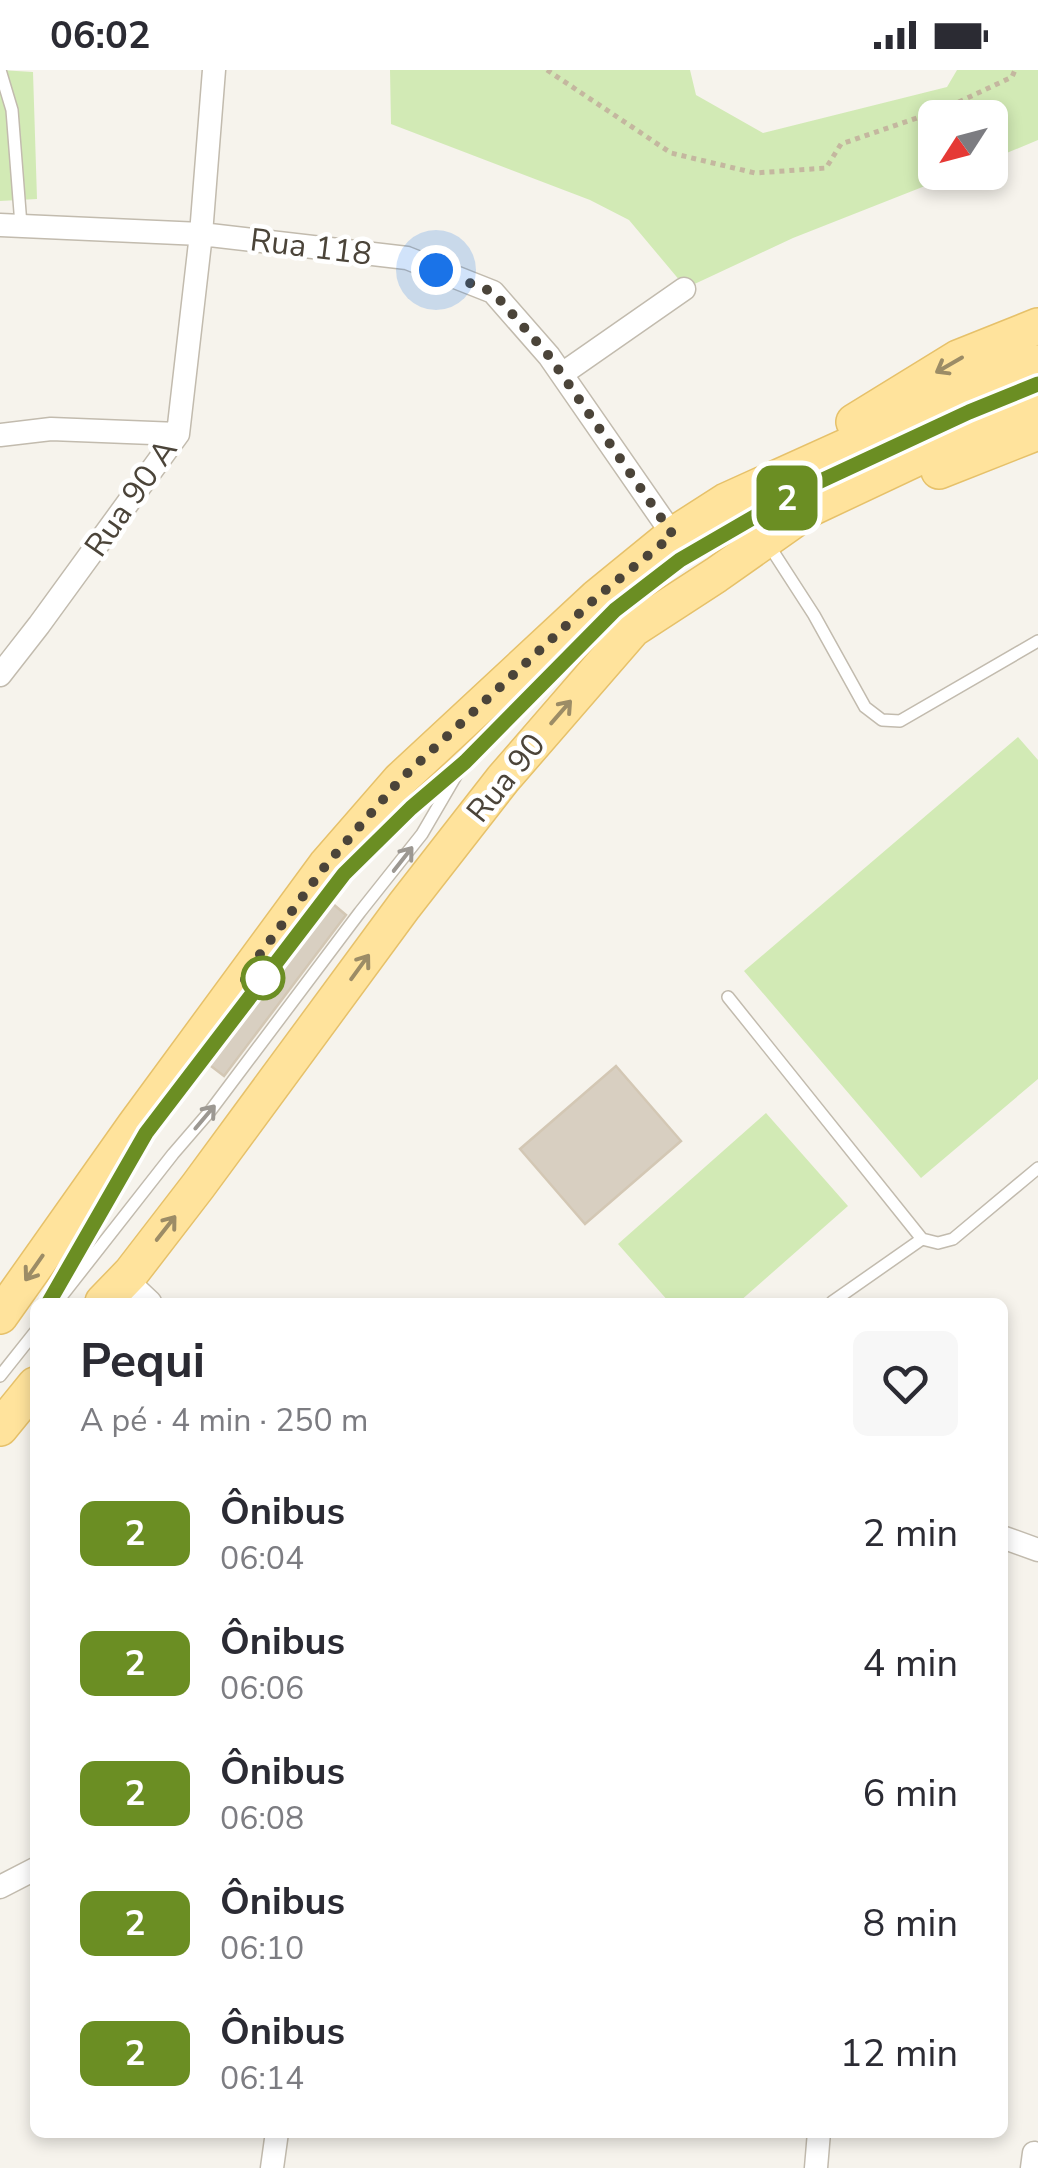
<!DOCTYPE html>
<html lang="pt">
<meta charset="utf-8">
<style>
body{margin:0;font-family:"Nunito Sans",sans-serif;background:#f7f7f7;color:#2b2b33;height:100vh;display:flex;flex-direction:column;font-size:38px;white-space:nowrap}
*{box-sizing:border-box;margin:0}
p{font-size:32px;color:#7c7c81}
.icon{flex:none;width:55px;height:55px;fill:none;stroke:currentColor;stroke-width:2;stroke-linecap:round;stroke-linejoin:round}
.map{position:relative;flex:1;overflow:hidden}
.details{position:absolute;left:30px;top:1228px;width:978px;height:840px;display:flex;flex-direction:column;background:#fff;border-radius:15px;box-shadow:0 5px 15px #0003}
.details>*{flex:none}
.badge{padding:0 20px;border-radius:15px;font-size:35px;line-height:65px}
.needle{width:65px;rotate:234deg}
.tools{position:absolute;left:918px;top:30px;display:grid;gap:20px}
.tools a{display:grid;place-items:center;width:90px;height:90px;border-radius:15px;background:#fff;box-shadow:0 5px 15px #0003;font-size:50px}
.you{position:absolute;width:50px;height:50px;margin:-25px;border:8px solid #fff;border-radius:50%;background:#1a73e8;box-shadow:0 0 0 15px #1a73e833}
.map>.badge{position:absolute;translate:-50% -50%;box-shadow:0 0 0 5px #fff}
.round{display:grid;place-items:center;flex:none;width:105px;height:105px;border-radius:15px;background:#f7f7f7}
.head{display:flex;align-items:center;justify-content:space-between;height:170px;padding:0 50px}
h1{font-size:48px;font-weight:700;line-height:75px}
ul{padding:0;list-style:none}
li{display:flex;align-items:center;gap:30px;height:130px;padding:0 50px}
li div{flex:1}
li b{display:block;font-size:38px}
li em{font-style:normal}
li .badge{min-width:110px;font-weight:700;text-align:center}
.status{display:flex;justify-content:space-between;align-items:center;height:70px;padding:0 50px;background:#fff;direction:ltr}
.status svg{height:28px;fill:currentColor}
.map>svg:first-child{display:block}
.green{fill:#d2eab5}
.building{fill:#d8cfc1;stroke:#d3c7b4;stroke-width:2.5}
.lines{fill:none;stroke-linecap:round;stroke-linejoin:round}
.lane-casing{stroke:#c2bbae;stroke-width:14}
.street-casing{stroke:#c2bbae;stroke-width:25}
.primary-casing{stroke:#e6c16a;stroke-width:38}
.path{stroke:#c4b79f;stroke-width:5;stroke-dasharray:5 5;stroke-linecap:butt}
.lane{stroke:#fff;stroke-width:11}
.street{stroke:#fff;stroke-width:22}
.primary{stroke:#ffe39c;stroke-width:35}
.oneway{stroke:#9c8c66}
.oneway2{stroke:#9c9892}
.line-casing{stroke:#fff;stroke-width:22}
.line{stroke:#6b8e23;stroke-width:15}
.walk{stroke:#4b4439;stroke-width:10;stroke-dasharray:0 18}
.stop-dot{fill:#fff;stroke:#6b8e23;stroke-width:5}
.labels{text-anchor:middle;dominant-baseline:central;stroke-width:9;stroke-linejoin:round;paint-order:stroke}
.street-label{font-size:32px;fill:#4b4439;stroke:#fff}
</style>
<div class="status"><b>06:02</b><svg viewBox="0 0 49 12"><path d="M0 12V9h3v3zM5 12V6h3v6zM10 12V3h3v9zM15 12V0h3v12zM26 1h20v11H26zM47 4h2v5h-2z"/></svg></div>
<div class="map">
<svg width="1038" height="2098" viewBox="0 0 1038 2098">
<rect width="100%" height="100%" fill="#f6f3ec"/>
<!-- green -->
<path class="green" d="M0,0L33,2L37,129L0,131Z
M390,0H690L696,25L763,63L947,17L957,0H1038V70L990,90V48H935V102L958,103L793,168L686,218L629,150L590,130L391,54Z
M1018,667L1038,690V1009L921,1108L744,901Z
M766,1043L848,1136L739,1232H669L618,1174Z"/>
<!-- building -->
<path class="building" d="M333,834L346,845L224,1006L207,993L284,888L292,885Z
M616,996L681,1071L585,1154L520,1079Z"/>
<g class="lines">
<defs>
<path id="lane" d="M0,0L12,40L21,155
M772,480L814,545L865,637L882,650L900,651L1038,571
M285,879L344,805L411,738L465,692L615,540L679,490L799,421L969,342L1038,314
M728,927L922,1169
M49,1232L132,1087
M57,1232L173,1084L211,1040L360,842L422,764L457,704
M832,1232L922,1169L938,1173L953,1169L1038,1098
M0,1306L35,1262"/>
<path id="street" d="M0,155L201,164L407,188L493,222L549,286L673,465
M562,304L684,219
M0,365L51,359L178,364
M0,605L39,555L178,364L201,164L214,0
M131,1203L133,1216L150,1232
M1002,1467L1038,1480
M0,1817L35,1799
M272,2098L277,2062
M816,2098L819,2062
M1032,2098L1034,2083"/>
<path id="primary" d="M854,352L958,288L1038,256
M939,401L1038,362
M103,1232L131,1203L198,1116L404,836L503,709L633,559L716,505L811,438L985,356L1038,334
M0,1246L135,1055L326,795L400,710L597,527L673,465L726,431L978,317L1038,293
M0,1358L35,1315"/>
</defs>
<!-- lane casing -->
<use href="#lane" class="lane-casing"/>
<!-- street casing -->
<use href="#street" class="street-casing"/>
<!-- primary casing -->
<use href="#primary" class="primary-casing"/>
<!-- path -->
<path class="path" d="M547,0L671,83L755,103L826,98L841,74L946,38L1012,7L1015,0"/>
<!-- lane -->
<use href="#lane" class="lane"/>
<!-- street -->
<use href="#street" class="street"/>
<!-- primary -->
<use href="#primary" class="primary"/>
</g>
<!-- one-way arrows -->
<defs><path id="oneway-shaft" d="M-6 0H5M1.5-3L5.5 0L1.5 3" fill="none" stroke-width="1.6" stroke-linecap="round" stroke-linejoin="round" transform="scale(2.5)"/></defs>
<g class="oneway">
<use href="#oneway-shaft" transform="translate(949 295) rotate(150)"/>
<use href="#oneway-shaft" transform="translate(561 642) rotate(-49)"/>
<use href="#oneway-shaft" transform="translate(360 897) rotate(-54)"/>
<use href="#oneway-shaft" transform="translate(166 1158) rotate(-52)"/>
<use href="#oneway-shaft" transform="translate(34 1198) rotate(125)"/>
</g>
<g class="oneway2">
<use href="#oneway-shaft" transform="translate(403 789) rotate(-52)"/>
<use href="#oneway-shaft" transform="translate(205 1047) rotate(-50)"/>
</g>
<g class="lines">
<defs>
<path id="line" d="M49,1232L146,1063L344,804L411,738L465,692L615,540L680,490L799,421L969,342L1038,314"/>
</defs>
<!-- line casing -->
<use href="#line" class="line-casing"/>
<!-- line -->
<use href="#line" class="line"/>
<!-- walk -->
<path class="walk" d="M263,908L241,910L326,795L400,710L597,527L673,465L549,286L493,222L436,200"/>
</g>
<!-- markers -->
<circle class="stop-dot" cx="263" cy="908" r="20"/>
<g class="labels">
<!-- street labels -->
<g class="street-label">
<text transform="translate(311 177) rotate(7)">Rua 118</text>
<text transform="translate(131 428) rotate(-55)">Rua 90 A</text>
<text transform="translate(506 708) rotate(-51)">Rua 90</text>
</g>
</g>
</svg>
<div class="tools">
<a><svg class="needle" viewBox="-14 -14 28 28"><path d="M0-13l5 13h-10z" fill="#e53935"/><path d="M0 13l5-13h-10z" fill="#7c7c81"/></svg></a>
</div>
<div class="you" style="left:436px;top:200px"></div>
<b class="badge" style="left:787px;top:428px;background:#6b8e23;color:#fff">2</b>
<section class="details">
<div class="head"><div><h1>Pequi</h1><p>A pé · 4 min · 250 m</p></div><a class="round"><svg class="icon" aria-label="heart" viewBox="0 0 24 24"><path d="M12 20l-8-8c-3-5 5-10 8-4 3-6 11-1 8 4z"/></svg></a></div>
<ul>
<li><span class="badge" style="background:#6b8e23;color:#fff">2</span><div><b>Ônibus</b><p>06:04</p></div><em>2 min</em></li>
<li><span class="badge" style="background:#6b8e23;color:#fff">2</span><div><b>Ônibus</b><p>06:06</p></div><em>4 min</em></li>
<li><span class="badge" style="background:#6b8e23;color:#fff">2</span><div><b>Ônibus</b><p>06:08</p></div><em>6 min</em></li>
<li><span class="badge" style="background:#6b8e23;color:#fff">2</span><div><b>Ônibus</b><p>06:10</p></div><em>8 min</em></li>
<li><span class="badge" style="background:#6b8e23;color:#fff">2</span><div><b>Ônibus</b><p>06:14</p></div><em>12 min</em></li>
</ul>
</section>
</div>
